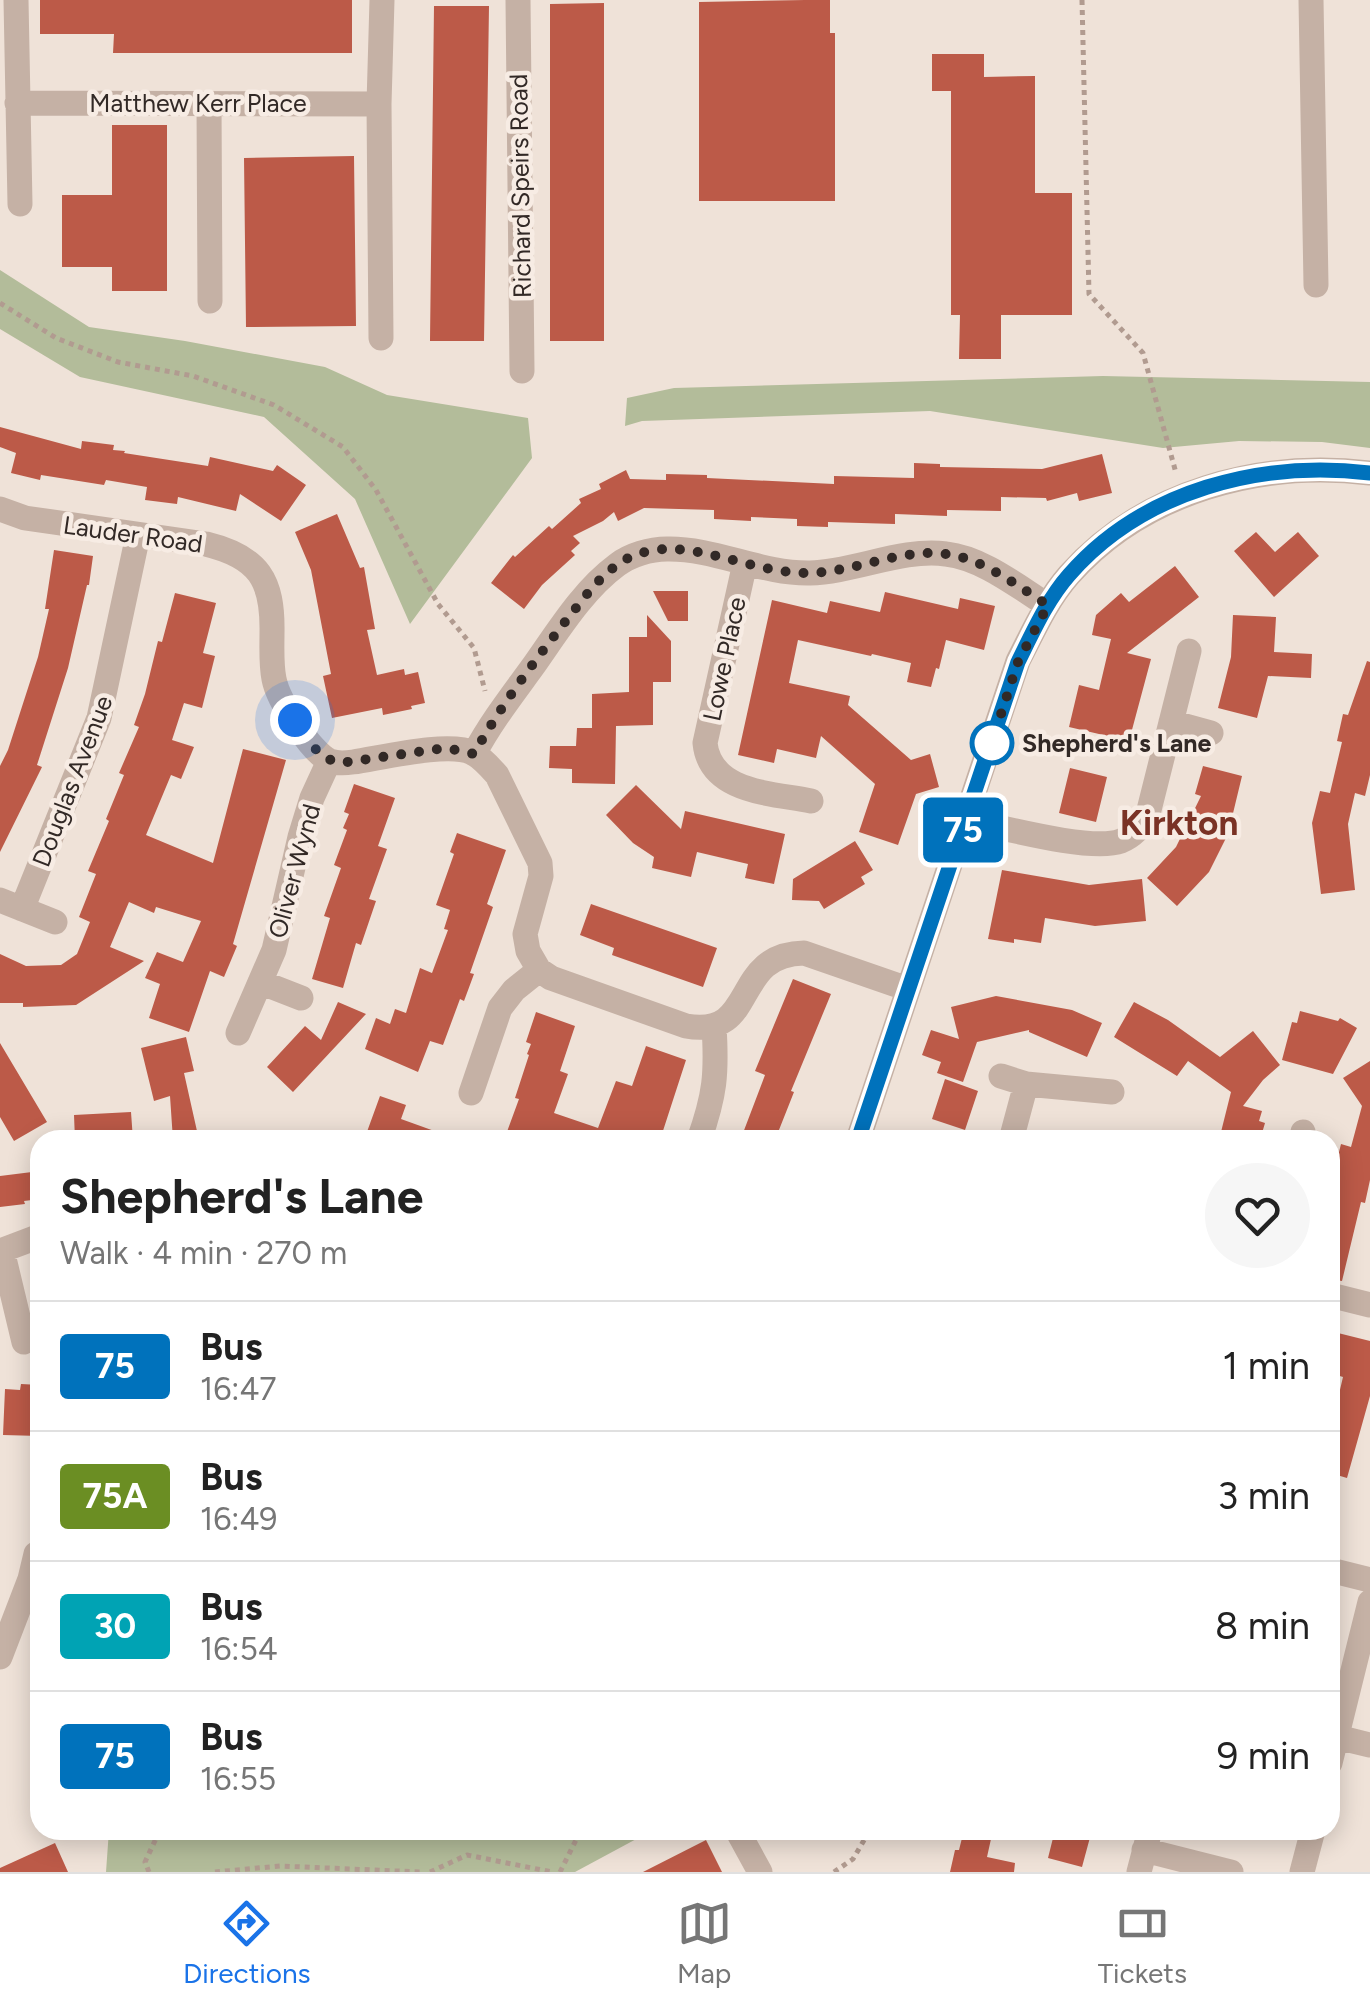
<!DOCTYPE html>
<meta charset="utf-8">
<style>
body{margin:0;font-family:Figtree,sans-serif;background:#f6f6f6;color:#222;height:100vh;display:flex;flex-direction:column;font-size:38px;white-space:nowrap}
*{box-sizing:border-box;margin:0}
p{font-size:32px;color:#767676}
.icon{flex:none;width:55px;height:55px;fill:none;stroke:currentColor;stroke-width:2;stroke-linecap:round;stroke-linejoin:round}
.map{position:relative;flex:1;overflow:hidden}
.details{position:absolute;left:30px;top:1130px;width:1310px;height:710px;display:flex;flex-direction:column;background:#fff;border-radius:30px;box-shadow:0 5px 25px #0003}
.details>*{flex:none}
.badge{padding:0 20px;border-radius:8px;font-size:35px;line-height:65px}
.you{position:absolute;width:50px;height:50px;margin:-25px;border:8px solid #fff;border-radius:50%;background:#1a73e8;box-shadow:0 0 0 15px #1a73e833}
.map>.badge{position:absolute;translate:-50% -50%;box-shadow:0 0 0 5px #fff}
.round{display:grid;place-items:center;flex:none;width:105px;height:105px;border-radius:52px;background:#f6f6f6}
.overview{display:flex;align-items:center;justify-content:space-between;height:170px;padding:0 30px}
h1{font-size:48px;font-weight:700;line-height:75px}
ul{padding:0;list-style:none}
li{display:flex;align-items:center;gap:30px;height:130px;padding:0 30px;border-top:2px solid #e0e0e0}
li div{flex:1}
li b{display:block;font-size:38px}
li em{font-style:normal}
li .badge{min-width:110px;font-weight:700;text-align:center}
.menu{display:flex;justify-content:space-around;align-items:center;height:140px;border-top:2px solid #e0e0e0;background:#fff;font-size:28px;color:#767676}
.menu a{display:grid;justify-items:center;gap:5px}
.menu .active{color:#1a73e8}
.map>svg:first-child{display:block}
.green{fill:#b3bc9a}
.building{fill:#bc5a48}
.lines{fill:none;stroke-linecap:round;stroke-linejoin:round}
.path{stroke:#b19b90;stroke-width:5;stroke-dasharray:5 5;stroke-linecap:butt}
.minor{stroke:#c5b1a5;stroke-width:25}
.line-casing{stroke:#fff;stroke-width:22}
.line{stroke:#0072bc;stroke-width:15}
.walk{stroke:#322926;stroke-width:10;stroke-dasharray:0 18}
.stop-dot{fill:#fff;stroke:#0072bc;stroke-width:5}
.labels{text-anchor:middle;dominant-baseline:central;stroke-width:9;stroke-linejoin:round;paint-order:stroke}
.street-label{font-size:25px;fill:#322926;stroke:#f7ece4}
.stop-label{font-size:25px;font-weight:bold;fill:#322926;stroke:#f7ece4;text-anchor:start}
.district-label{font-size:35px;font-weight:bold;fill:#7a3225;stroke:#f7ece4}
</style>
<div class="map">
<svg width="1370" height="1872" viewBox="0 0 1370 1872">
<rect width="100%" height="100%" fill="#efe2d8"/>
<!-- green -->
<path class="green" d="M0,270L89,327L185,341L325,367L387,395L528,418L532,458L410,624L355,499L264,417L80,377L0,329Z
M1103,376L1370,382V448L1322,442L1239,441L1163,448L930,411L642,421L625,426L627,398L674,388Z
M109,1830H653L575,1872H106Z"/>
<!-- building -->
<path class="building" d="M40,0H352V53H113L114,34H40Z
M805,0H830V33H835V201H699V2Z
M604,3V341H550V4Z
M434,6H489L484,341H430Z
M932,54H984V77L1035,76V193H1072V315H1001V359H959L960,315H951V91H932Z
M112,125H167V291H112V267H62V195H112Z
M354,156L356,326L246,327L244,158Z
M0,427L81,449L82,441L114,445L113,450L125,451L124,453L208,466L210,457L273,471L277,465L306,485L281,521L240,494L236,511L178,497L177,504L145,500L147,487L106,480L104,485L41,475L40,480L11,473L16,453L0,447Z
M1102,454L1112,493L1079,501L1077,493L1047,501L1046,498L1001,497V511L947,510V516L895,514V524L828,522V527L797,526V519L751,517V521L714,519V510L644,508L618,521L614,512L603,521L573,536L580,543L571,551L575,555L542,585L524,609L491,583L513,555L515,557L549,526L552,529L581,503L579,499L601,489L599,484L626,470L630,479L666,480V474L707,475V478L834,484V476L914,478V463L940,464V467L1042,469Z
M337,514L360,568L364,567L375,629L367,630L377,675L404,669L405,675L418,672L425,703L411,706L412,709L383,715L382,708L332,718L323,676L331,674L311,570L295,532Z
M1256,532L1275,552L1298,532L1319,556L1274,597L1234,551Z
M54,550L93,556L89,585H87L68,668L37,765L42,767L0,852V766L8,750L38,657L49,609H45Z
M1175,566L1199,597L1127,653L1151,659L1129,741L1069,727L1079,685L1099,690L1111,639L1092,635L1096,615L1121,593L1129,602Z
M653,591H688V621H668Z
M885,592L958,609L960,598L995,606L984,650L946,640L939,669L936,668L931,687L907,682L911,663L872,654L871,656L798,640L789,683L850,696L848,705L911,760L930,754L939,787L916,794L898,845L859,832L875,784L821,736L816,758L777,749L774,763L738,755L772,600L827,613L830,601L880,612Z
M175,593L216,603L203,653L215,656L202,708L184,703L172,740L194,747L181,779L171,775L146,835L213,863L243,749L286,760L233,944L237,946L224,977L210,971L189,1032L149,1018L160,984L145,978L157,952L183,962L201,921L156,907L154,913L129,902L110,947L144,961L76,1005L23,1007V1003H0V954L26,966L61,965L77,954L90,922L79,917L96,874L88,871L109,821L106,819L124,775L119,773L139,727L134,725L145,694L158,641L162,642Z
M647,615L671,641V682H653V725L616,726L615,784L572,783V769L549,768L550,746H576L577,728H592V694L629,692V637H647Z
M1233,615L1276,617L1274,652L1312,654L1311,678L1268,676L1257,718L1218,708L1231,657Z
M1367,661L1370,662V775L1365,796L1355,793L1348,824L1355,890L1321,894L1312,823L1320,791L1330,793L1342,742L1337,741L1343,714L1348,715Z
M1203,766L1242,776L1228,834L1209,872L1177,906L1147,878L1176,847L1201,796L1195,794Z
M1070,768L1107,777L1096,822L1059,813Z
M354,784L395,798L378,846L387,849L369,899L376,901L361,945L356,943L343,988L312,979L330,918L324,916L341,868L334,865L347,830L343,828L349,814L344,812Z
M636,785L681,829L685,811L785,834L774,884L745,878L748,864L697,852L691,877L652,868L654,857L633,843L606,815Z
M457,833L506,850L487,904L493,907L470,973L474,974L464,1001L460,999L443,1045L430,1041L418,1072L365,1049L376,1018L390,1024L395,1009L406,1013L420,968L432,973L448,930L444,929L450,910L436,905L454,854L450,852Z
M855,841L873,870L861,877L865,884L824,909L819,901L792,900L793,879Z
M1002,870L1089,885L1142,879L1146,921L1095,926L1045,918L1041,943L1014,939V943L988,939Z
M591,904L717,948L703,987L612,955L614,948L580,935Z
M793,979L831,994L791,1091L794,1092L775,1140H761L743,1133L765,1075L755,1071Z
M996,996L1072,1010L1102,1023L1087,1057L1029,1032V1030L977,1042L963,1082L937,1073L941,1062L922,1055L931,1030L959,1039L951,1007Z
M338,1002L366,1014L293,1092L267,1067L305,1026L321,1040Z
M1134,1002L1168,1020L1220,1057L1253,1031L1280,1065L1263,1080L1243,1106L1262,1111L1259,1121L1265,1123L1260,1140H1219L1231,1092L1188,1061L1177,1076L1114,1037Z
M1300,1011L1338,1021L1340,1018L1357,1028L1333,1074L1282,1060L1292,1022L1297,1023Z
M536,1012L575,1026L560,1071L568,1074L554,1113L598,1128L616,1081L632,1086L646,1046L686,1060L660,1140H504L519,1099L515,1098L529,1055L527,1054L531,1044L526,1042Z
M186,1037L194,1071L184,1073L199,1140H173L170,1096L154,1101L141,1048Z
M0,1043L47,1122L14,1141L0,1117Z
M1370,1061V1180L1365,1203L1361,1202L1342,1281L1330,1279V1154L1338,1156L1341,1144L1351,1147L1362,1106L1343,1078Z
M945,1079L978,1091L965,1130L932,1119Z
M380,1096L406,1105L401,1119L451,1137V1140H364Z
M131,1112L133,1140H75L74,1115Z
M40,1171V1199L24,1201L25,1204L0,1207V1176Z
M1330,1331L1370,1341V1396L1347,1478L1330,1473V1432L1343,1377L1330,1373Z
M21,1384L40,1385V1436L3,1435L5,1389L20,1390Z
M964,1830H993L987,1857L1015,1863L1014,1872H950L955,1850H959Z
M1055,1830H1092L1082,1867L1048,1858Z
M706,1840L722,1872H643Z
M55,1843L68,1872H0V1868Z"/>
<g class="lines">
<!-- path -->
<path class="path" d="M1082,0L1089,294L1143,353L1176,473
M0,303L56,338L118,362L193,376L274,405L343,447L376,490L438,604L474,648L485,691
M149,1872L145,1862L160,1830
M215,1872L280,1866L421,1872
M430,1872L467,1855L552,1872
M560,1872L581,1830
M834,1872L853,1859L870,1830"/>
<!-- minor -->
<path class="minor" d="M16,0L20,204
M518,0L522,371
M1311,0L1316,285
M17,103L379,104
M209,103L210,301
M381,338L379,104L382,0
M0,509L25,518L206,544C259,557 273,580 272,633C272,648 271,664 274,679C278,700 311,753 330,761C338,764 346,763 353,762C381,758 449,741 473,753C482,758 490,767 497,775L540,863L541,876L525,934L528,951L539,970L551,978L686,1026C759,1039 730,954 804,953L908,989
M745,563L705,743C710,793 772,793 811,801
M1171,722L1211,733
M474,754C491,722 513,694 534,665C558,631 583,590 617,565C630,555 650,549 667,549C715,548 761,574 810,573C854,572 902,548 946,554C982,558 1017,586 1047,605
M966,820C1001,827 1091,852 1121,841C1134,836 1142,826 1148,814L1189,651
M0,900L55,922
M22,909L99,718L138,535
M260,982L301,998
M238,1033L274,950L300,837L312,798L329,761
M1001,1076L1026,1084
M471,1093L500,1008L514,990L539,970
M699,1140C715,1095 717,1074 714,1026
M858,1140L1018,661C1033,632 1047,600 1069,575C1144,491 1260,460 1370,473
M1011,1140L1026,1084L1112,1092
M1301,1140L1303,1132
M2,1250L24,1342
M0,1251L40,1236
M1330,1295L1370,1305
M1330,1570L1370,1580
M0,1657L30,1579L36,1554
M1337,1737L1370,1745
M1330,1763L1370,1602
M737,1830L760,1872
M1144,1850L1231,1872
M1139,1872L1150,1830
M1302,1872L1313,1830"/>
</g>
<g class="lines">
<defs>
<path id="line" d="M858,1140L1018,662C1033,632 1047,600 1069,575C1143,490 1261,460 1370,473"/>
</defs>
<!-- line casing -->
<use href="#line" class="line-casing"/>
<!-- line -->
<use href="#line" class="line"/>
<!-- walk -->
<path class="walk" d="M295,720C307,739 317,758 340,763L446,748L474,754C500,707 533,663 565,622C581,602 596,580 617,565C630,555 650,549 667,549C715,549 761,574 810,573C854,572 902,548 946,554C982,558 1017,586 1048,605L1018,662L987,757L992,743"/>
</g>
<!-- markers -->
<circle class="stop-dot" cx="992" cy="743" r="20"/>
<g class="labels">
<!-- street labels -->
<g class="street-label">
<text x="198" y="103">Matthew Kerr Place</text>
<text transform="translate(520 186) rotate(-91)">Richard Speirs Road</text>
<text transform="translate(133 534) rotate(8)">Lauder Road</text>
<text transform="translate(724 659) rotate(-78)">Lowe Place</text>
<text transform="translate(72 781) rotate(-69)">Douglas Avenue</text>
<text transform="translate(294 871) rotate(-75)">Oliver Wynd</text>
</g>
<!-- stop labels -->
<g class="stop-label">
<text x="1022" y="743">Shepherd's Lane</text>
</g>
<!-- district labels -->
<g class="district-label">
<text x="1179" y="823">Kirkton</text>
</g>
</g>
</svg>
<div class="you" style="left:295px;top:720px"></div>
<b class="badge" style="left:963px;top:830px;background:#0072bc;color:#fff">75</b>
<section class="details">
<div class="overview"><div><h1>Shepherd's Lane</h1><p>Walk · 4 min · 270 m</p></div><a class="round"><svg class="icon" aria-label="heart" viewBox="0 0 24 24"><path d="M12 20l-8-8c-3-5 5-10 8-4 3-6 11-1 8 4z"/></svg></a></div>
<ul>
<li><span class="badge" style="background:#0072bc;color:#fff">75</span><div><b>Bus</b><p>16:47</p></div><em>1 min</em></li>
<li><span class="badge" style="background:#6b8e23;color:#fff">75A</span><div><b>Bus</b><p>16:49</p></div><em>3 min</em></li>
<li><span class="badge" style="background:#00a3b4;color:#fff">30</span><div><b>Bus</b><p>16:54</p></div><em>8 min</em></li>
<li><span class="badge" style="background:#0072bc;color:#fff">75</span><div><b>Bus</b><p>16:55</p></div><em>9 min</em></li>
</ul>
</section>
</div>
<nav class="menu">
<a class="active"><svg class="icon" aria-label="directions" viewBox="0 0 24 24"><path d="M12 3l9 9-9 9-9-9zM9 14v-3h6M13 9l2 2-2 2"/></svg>Directions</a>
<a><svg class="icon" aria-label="map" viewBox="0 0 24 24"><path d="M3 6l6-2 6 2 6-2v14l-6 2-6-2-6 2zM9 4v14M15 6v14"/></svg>Map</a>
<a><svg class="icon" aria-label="tickets" viewBox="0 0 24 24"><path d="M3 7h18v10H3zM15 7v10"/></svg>Tickets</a>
</nav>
